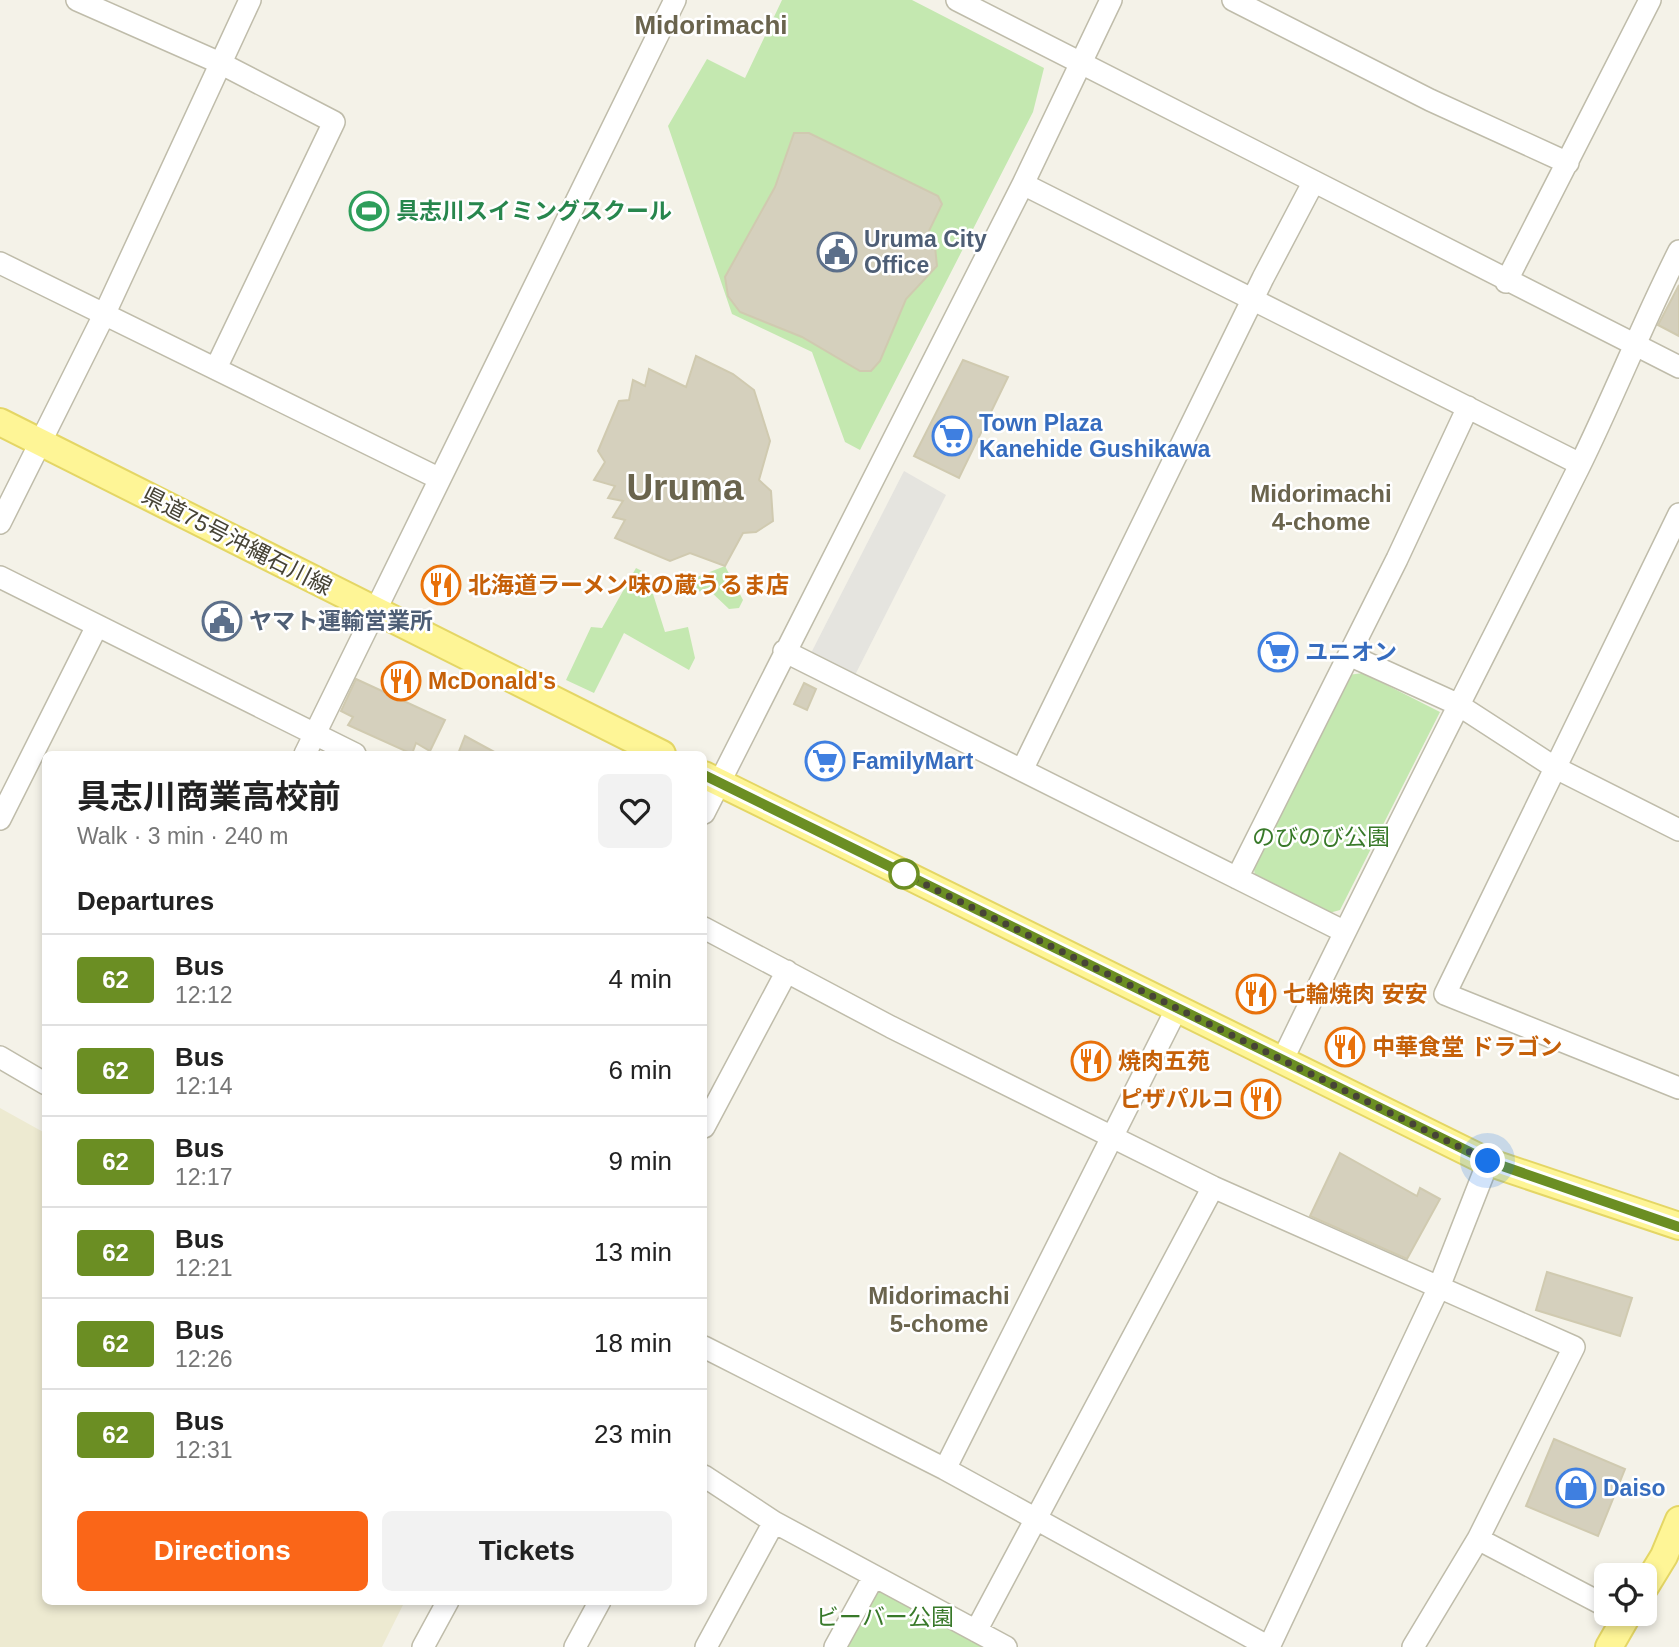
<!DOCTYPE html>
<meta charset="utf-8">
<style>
body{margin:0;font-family:Arial,"Noto Sans JP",sans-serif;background:#f2f2f2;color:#222;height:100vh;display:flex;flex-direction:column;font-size:26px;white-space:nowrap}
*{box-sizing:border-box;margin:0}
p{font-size:23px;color:#767676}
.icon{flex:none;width:38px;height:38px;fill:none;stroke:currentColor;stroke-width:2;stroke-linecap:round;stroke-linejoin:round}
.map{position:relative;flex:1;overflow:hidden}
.drawer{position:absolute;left:42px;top:751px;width:665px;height:854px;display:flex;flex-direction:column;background:#fff;border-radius:10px;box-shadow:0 4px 10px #0003}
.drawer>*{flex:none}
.badge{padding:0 14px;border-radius:5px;font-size:24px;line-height:46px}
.tools{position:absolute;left:1594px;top:1563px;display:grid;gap:14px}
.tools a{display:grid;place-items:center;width:63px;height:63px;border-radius:10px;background:#fff;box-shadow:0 4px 10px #0003;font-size:35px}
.you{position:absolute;width:35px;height:35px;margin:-18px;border:5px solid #fff;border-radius:50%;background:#1a73e8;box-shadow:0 0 0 10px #1a73e833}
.map>.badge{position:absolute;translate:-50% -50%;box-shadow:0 0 0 4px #fff}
h2{padding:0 35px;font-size:26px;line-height:63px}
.round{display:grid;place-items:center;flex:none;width:74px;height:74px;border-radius:10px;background:#f2f2f2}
.head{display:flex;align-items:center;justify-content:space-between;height:119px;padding:0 35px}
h1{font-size:33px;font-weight:700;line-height:52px}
.cta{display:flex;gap:14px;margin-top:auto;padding:14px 35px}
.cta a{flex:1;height:80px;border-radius:10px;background:#fa6618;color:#fff;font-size:28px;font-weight:700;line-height:80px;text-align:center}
.cta a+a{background:#f2f2f2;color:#222}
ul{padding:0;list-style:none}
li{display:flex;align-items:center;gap:21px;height:91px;padding:0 35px;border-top:2px solid #e0e0e0}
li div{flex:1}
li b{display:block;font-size:26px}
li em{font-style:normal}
li .badge{min-width:77px;font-weight:700;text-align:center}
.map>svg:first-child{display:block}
.education{fill:#edead1}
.green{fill:#c4e8b0}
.parking{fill:#e5e4df}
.building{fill:#d5d0bd;stroke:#d0cab0;stroke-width:2}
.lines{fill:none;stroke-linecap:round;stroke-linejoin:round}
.minor-casing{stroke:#bfbcaa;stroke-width:24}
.major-casing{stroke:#e4d665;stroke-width:30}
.minor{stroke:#fff;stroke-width:21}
.major{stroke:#fef596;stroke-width:26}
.line-casing{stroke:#fff;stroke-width:16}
.line{stroke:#6b8e23;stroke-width:10}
.walk{stroke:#474436;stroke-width:7;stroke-dasharray:0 12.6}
.stop-dot{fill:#fff;stroke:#6b8e23;stroke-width:3.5}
.labels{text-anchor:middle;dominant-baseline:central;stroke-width:5;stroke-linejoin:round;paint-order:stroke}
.leisure-label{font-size:23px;font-weight:bold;fill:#27864d;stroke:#fff;text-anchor:start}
.service-label{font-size:23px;font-weight:bold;fill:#4e5e75;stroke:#fff;text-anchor:start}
.shop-label{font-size:23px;font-weight:bold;fill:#366cbe;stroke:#fff;text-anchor:start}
.street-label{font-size:23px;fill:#474436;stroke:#fff}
.food-label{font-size:23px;font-weight:bold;fill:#c56008;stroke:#fff;text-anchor:start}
.park-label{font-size:23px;fill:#387929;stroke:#fff}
.neighbourhood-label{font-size:24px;font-weight:bold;fill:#6a644d;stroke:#fff}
.quarter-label{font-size:26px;font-weight:bold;fill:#6a644d;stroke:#fff}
.town-label{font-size:37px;font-weight:bold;fill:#6a644d;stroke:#fff}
</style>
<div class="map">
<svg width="1679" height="1647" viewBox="0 0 1679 1647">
<rect width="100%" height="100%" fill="#f4f2e8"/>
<!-- education -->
<path class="education" d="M0,1108L45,1133L46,1601H405L382,1647H0Z"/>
<!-- green -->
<path class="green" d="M782,0H912L1044,68L1033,112L860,450L845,442L812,352L732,314L668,126L707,59L745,78Z
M725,566L743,600L739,608L729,609L708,589L691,594L687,581Z
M636,568L644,572L642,589L653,594L665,632L688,627L695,658L689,670L624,633L594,693L566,680L591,627L602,628Z
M1363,673L1440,712L1340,910L1329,913L1255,876L1253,862L1348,675Z
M873,1578L1006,1647H835Z"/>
<!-- parking -->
<path class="parking" d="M904,471L946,495L851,683L809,657Z"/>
<!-- building -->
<path class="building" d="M794,133H809L938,196L942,204L926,237L935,247L937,266L906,299L880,361L871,371H860L802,337L740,312L728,296L725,277L775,187Z
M1679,285V336L1658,325Z
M696,356L733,374L754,390L770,441L759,480L771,491L773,521L756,532L743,533L725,566L690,553L670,561L615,538L625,520L613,517L623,501L608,498L615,486L594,480L605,462L598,451L619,401L629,400L633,380L645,386L649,369L686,387Z
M963,360L1008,377L959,478L914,456Z
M356,679L445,720L430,751L416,743L412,754L348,725L353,717L341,711Z
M804,683L816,689L807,710L794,704Z
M465,736L498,754H458Z
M1340,1153L1417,1196L1420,1188L1440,1199L1407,1259L1310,1216Z
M1547,1272L1632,1298L1620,1336L1536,1310Z
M1554,1439L1625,1469L1598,1536L1526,1506Z"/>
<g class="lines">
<defs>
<path id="minor" d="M77,0L220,63L334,122L216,368
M957,0L1679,367
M1233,0L1430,100L1568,163
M1023,184L1580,464
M0,263L438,478
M1506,282L1650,0
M1679,514L1445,994L1679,1088
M0,523L104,315L250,0
M0,577L355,754
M784,651L1343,931
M1349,655L1457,704L1554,767L1679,830
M305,754L675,0
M1022,770L1263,278L1313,183
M704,813L1023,184L1111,0
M0,819L97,626
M1237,878L1397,559L1468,407
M704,928L891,1027L1213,1187L1574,1347L1478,1539L1413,1647
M0,1057L46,1084
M1282,1061C1378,861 1480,665 1579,467C1614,396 1643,322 1679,251
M704,1127L787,971
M704,1347L945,1469L1269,1647L1439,1287L1488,1162
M945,1469L1176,1010
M704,1476L774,1522L1006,1647
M1478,1539L1606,1606
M976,1631L1213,1187
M423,1647L448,1601
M575,1647L600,1601
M706,1647L774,1522
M835,1647L873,1578"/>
<path id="major" d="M0,422L662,754
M704,775L1488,1162L1679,1226
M1645,1587L1664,1556L1679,1520
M1609,1647L1628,1614"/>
</defs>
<!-- minor casing -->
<use href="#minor" class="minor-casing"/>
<!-- major casing -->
<use href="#major" class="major-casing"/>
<!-- minor -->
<use href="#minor" class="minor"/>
<!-- major -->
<use href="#major" class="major"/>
</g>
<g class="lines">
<defs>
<path id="line" d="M704,775L1488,1161L1679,1227"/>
</defs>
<!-- line casing -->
<use href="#line" class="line-casing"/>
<!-- line -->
<use href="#line" class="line"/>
<!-- walk -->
<path class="walk" d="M904,874L1488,1161"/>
</g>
<!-- icons -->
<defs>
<symbol id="stadium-ring" viewBox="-11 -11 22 22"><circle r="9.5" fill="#fff" stroke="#2e9e5b" stroke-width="1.5"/><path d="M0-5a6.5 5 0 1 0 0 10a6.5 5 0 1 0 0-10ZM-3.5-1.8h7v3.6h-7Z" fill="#2e9e5b"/></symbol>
<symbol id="civic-ring" viewBox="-11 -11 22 22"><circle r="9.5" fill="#fff" stroke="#5c6f8a" stroke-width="1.5"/><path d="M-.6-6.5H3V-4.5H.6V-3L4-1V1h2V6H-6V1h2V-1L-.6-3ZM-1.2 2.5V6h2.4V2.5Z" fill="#5c6f8a"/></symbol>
<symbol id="supermarket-ring" viewBox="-11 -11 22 22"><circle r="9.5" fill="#fff" stroke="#3f7fe0" stroke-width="1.5"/><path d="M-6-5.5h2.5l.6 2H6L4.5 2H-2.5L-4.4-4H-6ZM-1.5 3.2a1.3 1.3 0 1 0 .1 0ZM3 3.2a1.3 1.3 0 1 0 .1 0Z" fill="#3f7fe0"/></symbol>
<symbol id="restaurant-ring" viewBox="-11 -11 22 22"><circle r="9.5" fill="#fff" stroke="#e8710a" stroke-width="1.5"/><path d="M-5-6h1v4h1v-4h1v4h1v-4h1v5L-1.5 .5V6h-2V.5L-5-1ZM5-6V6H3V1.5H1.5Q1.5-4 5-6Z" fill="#e8710a"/></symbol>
<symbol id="shop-ring" viewBox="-11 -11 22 22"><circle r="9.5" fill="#fff" stroke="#3f7fe0" stroke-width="1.5"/><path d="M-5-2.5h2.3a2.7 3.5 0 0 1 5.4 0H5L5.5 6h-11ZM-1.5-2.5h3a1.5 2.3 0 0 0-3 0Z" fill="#3f7fe0"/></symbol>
</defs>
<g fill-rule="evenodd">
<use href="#stadium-ring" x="347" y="189" width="44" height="44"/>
<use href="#civic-ring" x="815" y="230" width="44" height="44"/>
<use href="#supermarket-ring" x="930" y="414" width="44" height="44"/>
<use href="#restaurant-ring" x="419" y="563" width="44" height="44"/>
<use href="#civic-ring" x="200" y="599" width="44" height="44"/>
<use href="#supermarket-ring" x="1256" y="630" width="44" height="44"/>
<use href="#restaurant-ring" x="379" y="659" width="44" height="44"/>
<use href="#supermarket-ring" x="803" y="739" width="44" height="44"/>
<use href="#restaurant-ring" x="1234" y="972" width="44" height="44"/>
<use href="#restaurant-ring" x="1323" y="1025" width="44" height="44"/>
<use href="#restaurant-ring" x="1069" y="1039" width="44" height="44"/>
<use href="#restaurant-ring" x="1239" y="1077" width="44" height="44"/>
<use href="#shop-ring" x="1554" y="1466" width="44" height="44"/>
</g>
<!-- markers -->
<circle class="stop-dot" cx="904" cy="874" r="14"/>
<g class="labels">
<!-- leisure labels -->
<g class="leisure-label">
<text x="396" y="211">具志川スイミングスクール</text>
</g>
<!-- service labels -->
<g class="service-label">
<text x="864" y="239">Uruma City<tspan x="864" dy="26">Office</tspan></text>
<text x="249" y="621">ヤマト運輸営業所</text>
</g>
<!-- shop labels -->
<g class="shop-label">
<text x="979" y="423">Town Plaza<tspan x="979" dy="26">Kanehide Gushikawa</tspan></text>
<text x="1305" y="652">ユニオン</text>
<text x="852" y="761">FamilyMart</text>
<text x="1603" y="1488">Daiso</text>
</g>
<!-- street labels -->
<g class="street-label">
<text transform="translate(237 541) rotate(27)">県道75号沖縄石川線</text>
</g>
<!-- food labels -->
<g class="food-label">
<text x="468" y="585">北海道ラーメン味の蔵うるま店</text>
<text x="428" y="681">McDonald's</text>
<text x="1283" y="994">七輪焼肉 安安</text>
<text x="1372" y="1047">中華食堂 ドラゴン</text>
<text x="1118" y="1061">焼肉五苑</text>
<text x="1234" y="1099" text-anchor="end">ピザパルコ</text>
</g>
<!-- park labels -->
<g class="park-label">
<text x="1321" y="837">のびのび公園</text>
<text x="885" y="1617">ビーバー公園</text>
</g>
<!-- neighbourhood labels -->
<g class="neighbourhood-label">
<text x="1321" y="493">Midorimachi<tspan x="1321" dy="28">4-chome</tspan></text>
<text x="939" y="1295">Midorimachi<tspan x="939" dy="28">5-chome</tspan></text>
</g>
<!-- quarter labels -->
<g class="quarter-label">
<text x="711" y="25">Midorimachi</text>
</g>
<!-- town labels -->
<g class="town-label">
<text x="685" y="487">Uruma</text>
</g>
</g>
</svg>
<div class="tools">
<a><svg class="icon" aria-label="locate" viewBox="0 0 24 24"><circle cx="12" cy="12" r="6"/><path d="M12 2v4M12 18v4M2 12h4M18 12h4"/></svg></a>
</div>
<div class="you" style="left:1488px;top:1161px"></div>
<section class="drawer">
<div class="head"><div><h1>具志川商業高校前</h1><p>Walk · 3 min · 240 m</p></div><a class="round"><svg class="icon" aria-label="heart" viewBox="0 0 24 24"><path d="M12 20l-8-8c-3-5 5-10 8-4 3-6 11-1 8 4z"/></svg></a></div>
<h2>Departures</h2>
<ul>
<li><span class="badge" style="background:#6b8e23;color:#fff">62</span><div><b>Bus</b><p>12:12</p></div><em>4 min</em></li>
<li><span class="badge" style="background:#6b8e23;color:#fff">62</span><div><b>Bus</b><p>12:14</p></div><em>6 min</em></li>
<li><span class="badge" style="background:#6b8e23;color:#fff">62</span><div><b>Bus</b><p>12:17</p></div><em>9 min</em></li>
<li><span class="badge" style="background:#6b8e23;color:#fff">62</span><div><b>Bus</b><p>12:21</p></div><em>13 min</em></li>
<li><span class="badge" style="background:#6b8e23;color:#fff">62</span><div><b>Bus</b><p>12:26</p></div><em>18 min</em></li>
<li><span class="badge" style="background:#6b8e23;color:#fff">62</span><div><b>Bus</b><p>12:31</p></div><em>23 min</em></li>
</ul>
<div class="cta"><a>Directions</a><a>Tickets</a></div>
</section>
</div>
